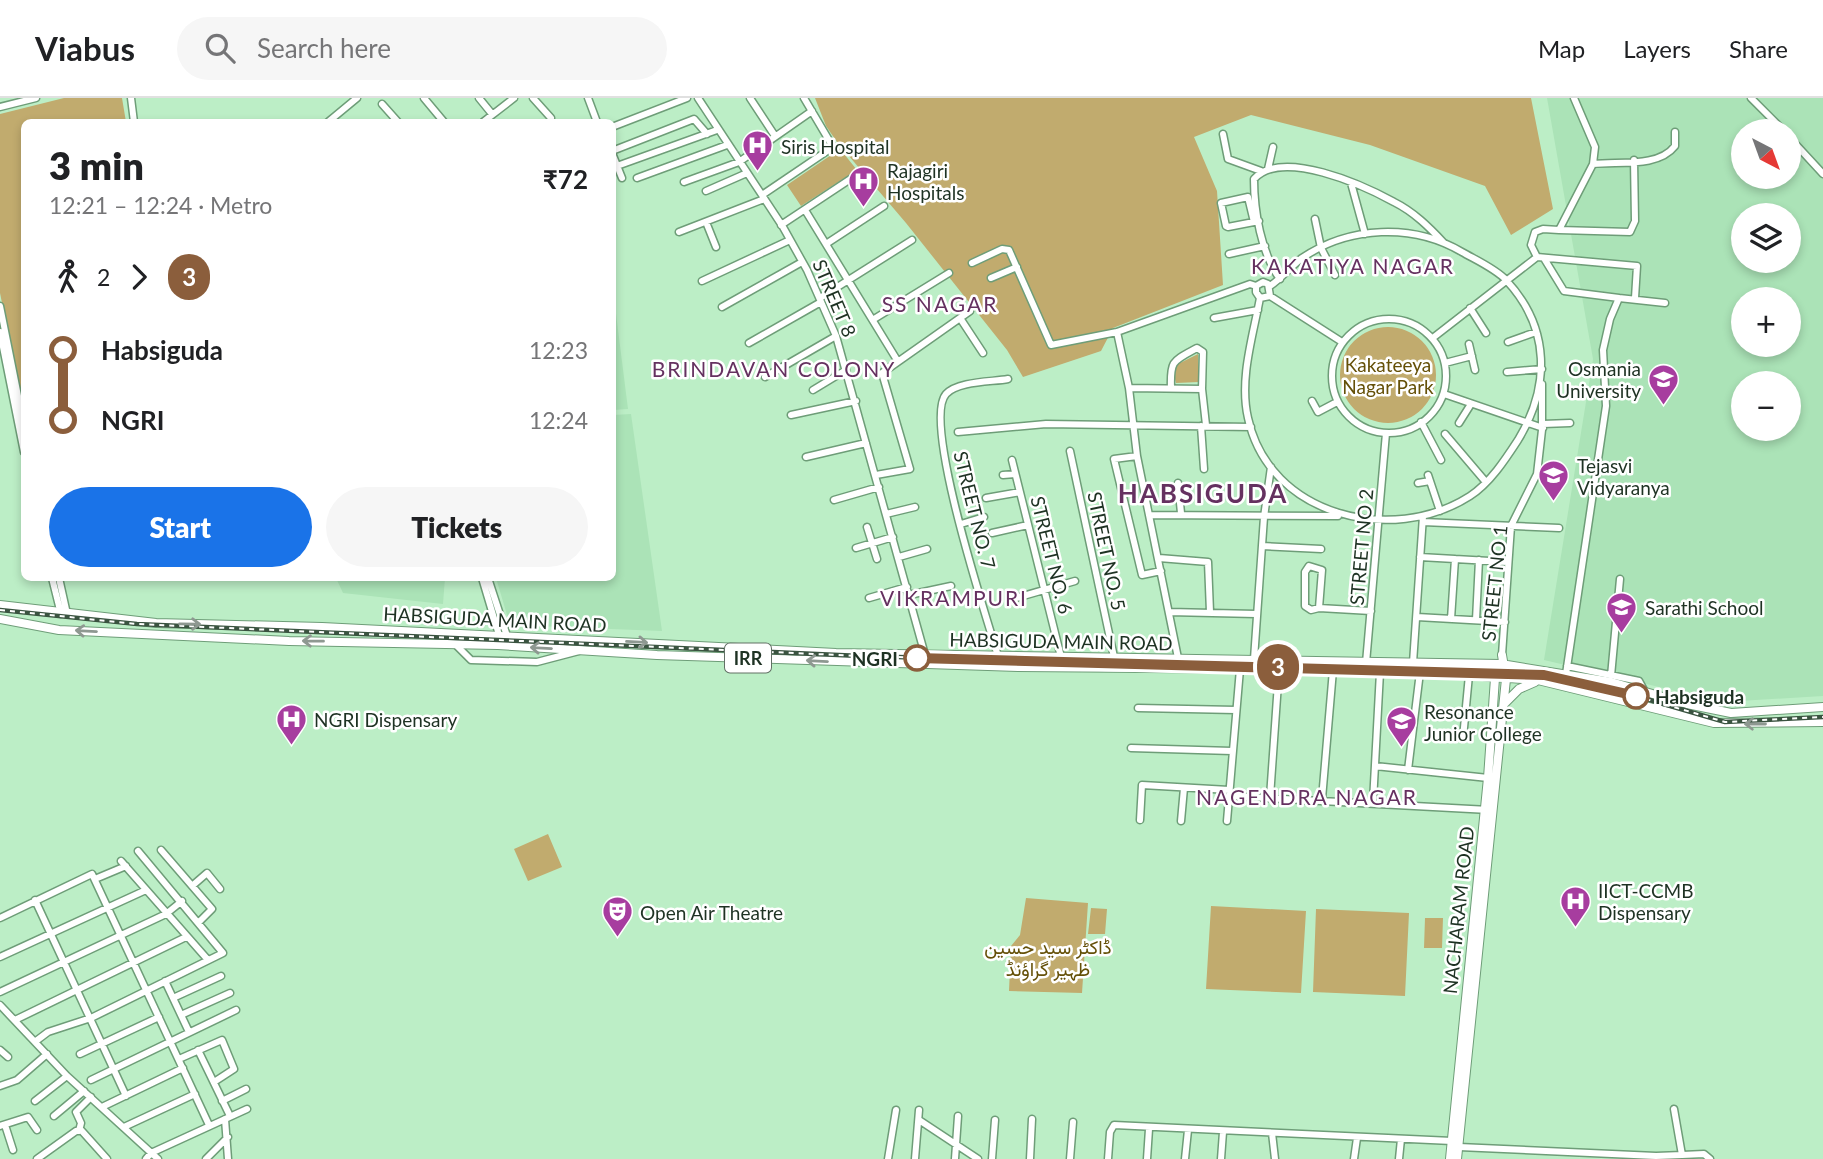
<!DOCTYPE html>
<meta charset="utf-8">
<style>
body{margin:0;font-family:Lato,Vazirmatn,sans-serif;background:#f6f6f6;color:#202124;height:100vh;display:flex;flex-direction:column;font-size:26px;white-space:nowrap}
*{box-sizing:border-box;margin:0}
p{font-size:23px;color:#757577}
.icon{flex:none;width:38px;height:38px;fill:none;stroke:currentColor;stroke-width:2;stroke-linecap:round;stroke-linejoin:round}
.map{position:relative;flex:1;overflow:hidden}
.details{position:absolute;left:21px;top:21px;width:595px;height:462px;display:flex;flex-direction:column;background:#fff;border-radius:10px;box-shadow:0 4px 10px #0003}
.details>*{flex:none}
.badge{padding:0 14px;border-radius:23px;font-size:24px;line-height:46px}
.needle{width:46px;rotate:139deg}
.controls{position:absolute;left:1731px;top:21px;display:grid;gap:14px}
.controls a{display:grid;place-items:center;width:70px;height:70px;border-radius:50%;background:#fff;box-shadow:0 4px 10px #0003;font-size:35px}
.map>.badge{position:absolute;translate:-50% -50%;box-shadow:0 0 0 4px #fff}
.legs{display:flex;align-items:center;gap:10px;height:77px;padding:0 28px;font-size:23px}
.legs p{margin-inline-start:auto}
.summary{display:flex;align-items:center;justify-content:space-between;height:119px;padding:0 28px}
h1{font-size:38px;font-weight:800;line-height:52px}
.cta{display:flex;gap:14px;margin-top:auto;padding:14px 28px}
.cta a{flex:1;height:80px;border-radius:42px;background:#1a73e8;color:#fff;font-size:28px;font-weight:800;line-height:80px;text-align:center}
.cta a+a{background:#f6f6f6;color:#202124}
ul{padding:0 28px;list-style:none}
li{display:flex;align-items:center;gap:24px;height:70px;font-size:26px}
li i{display:grid;place-items:center;width:10px;height:100%;margin:0 9px;background:currentColor}
li i::after{content:'';width:18px;height:18px;margin:-9px;border:5px solid;border-radius:50%;background:#fff}
li p{margin-inline-start:auto}
li:first-child i{background:linear-gradient(#0000 50%,currentColor 0)}
li:last-child i{background:linear-gradient(currentColor 50%,#0000 0)}
header{display:flex;align-items:center;gap:42px;box-sizing:border-box;height:98px;padding:0 35px;background:#fff;border-bottom:2px solid #e0e0e0}
header strong{font-size:33px}
nav{display:flex;gap:38px;margin-inline-start:auto;font-size:24px}
.search{width:490px;height:63px;background:#f6f6f6;display:flex;align-items:center;gap:18px;box-sizing:border-box;padding:0 24px;border-radius:38px;color:#757577;font-size:26px}
.map>svg:first-child{display:block}
.built{fill:#abe3b7;fill-rule:evenodd}
.green{fill:#c1ab6e}
.lines{fill:none;stroke-linecap:round;stroke-linejoin:round}
.minor-casing{stroke:#6e9d78;stroke-width:9}
.major-casing{stroke:#6e9d78;stroke-width:10}
.minor{stroke:#fff;stroke-width:6}
.major{stroke:#fff;stroke-width:8}
.rail-casing{stroke:#3a5340;stroke-width:4.5}
.rail{stroke:#fff;stroke-width:2;stroke-dasharray:5;stroke-linecap:butt}
.oneway{stroke:#8e9891}
.line-1-casing{stroke:#fff;stroke-width:16}
.line-1{stroke:#8b5e3c;stroke-width:10}
.stop-1-dot{fill:#fff;stroke:#8b5e3c;stroke-width:3.5}
.labels{text-anchor:middle;dominant-baseline:central;stroke-width:5;stroke-linejoin:round;paint-order:stroke}
.shield{fill:#fff;stroke:#627065;stroke-width:2}
.shield-label{font-size:18px;font-weight:bold;fill:#1e3223}
.poi-label{font-size:19px;fill:#1e3223;stroke:#fff;text-anchor:start}
.street-label{font-size:19px;fill:#1e3223;stroke:#fff}
.park-label{font-size:19px;fill:#655008;stroke:#fff}
.stop-label{font-size:19px;font-weight:bold;fill:#1e3223;stroke:#fff;text-anchor:end}
.neighbourhood-label{font-size:21px;letter-spacing:2px;fill:#653160;stroke:#fff}
.district-label{font-size:26px;font-weight:bold;letter-spacing:2px;fill:#653160;stroke:#fff}
</style>
<header>
<strong>Viabus</strong>
<div class="search"><svg class="icon" aria-label="search" viewBox="0 0 24 24"><circle cx="10" cy="10" r="6"/><path d="M15 15l6 6"/></svg>Search here</div>
<nav><a>Map</a><a>Layers</a><a>Share</a></nav>
</header>
<div class="map">
<svg width="1823" height="1061" viewBox="0 0 1823 1061">
<rect width="100%" height="100%" fill="#bceec6"/>
<!-- built -->
<path class="built" d="M1547,0H1823V598L1723,604L1544,562L1593,261ZM1743,33H1788V79H1743ZM1743,117H1788V163H1743ZM1743,201H1788V247H1743ZM1743,285H1788V331H1743Z
M613,192L628,311L613,312H612Z
M631,316L662,533L510,527L496,480H612L613,317Z
M336,480H445L443,506L343,495Z"/>
<!-- green -->
<path class="green" d="M64,0H122L126,24H24V315L0,195V16Z
M815,0H1531L1553,111L1511,137L1485,88L1370,47L1251,17L1194,39L1217,93L1223,187L1113,230L1101,253L1023,279L1007,252L906,125L837,44L826,28Z
M840,51L857,72L801,108L787,87Z
M1340 277a48 48 0 1 1 96 0a48 48 0 1 1-96 0Z
M1198,256L1199,284L1176,285L1172,269Z
M548,736L562,769L528,783L514,751Z
M1026,800L1088,805L1082,895L1009,893L1011,848L1020,837Z
M1211,808L1306,813L1301,895L1206,891Z
M1091,810L1107,811L1105,836H1088Z
M1316,811L1409,815L1405,898L1313,894Z
M1425,820H1443L1442,850H1424Z"/>
<g class="lines">
<defs>
<path id="minor" d="M131,0L134,24
M424,0L444,24
M479,0L492,16
M533,0L551,20
M588,0L597,24
M698,0L783,129L807,172L836,238L925,557
M750,0L775,38
M1751,0L1784,33
M382,6L398,24
M0,9L36,0
M328,24L357,0
M483,24L514,0
M612,29L687,0
M1223,36L1228,61L1261,73
M1788,38L1823,76
M612,53L694,21L707,36
M612,55L622,80
M1593,66C1619,63 1658,70 1675,48V34
M617,68L717,32
M1268,71L1273,49
M637,80L727,47
M684,84L739,64L812,13
M1351,85L1365,136
M706,93L747,75
M762,97L833,49L804,0
M805,112L897,262
M1315,121L1321,150L1335,177
M706,124L716,149
M1254,124L1248,99L1221,105L1226,128L1228,129L1259,123
M781,127L855,78
M1559,132L1630,134L1635,123L1634,62
M679,134L764,101
M826,146L884,108
M1229,156L1265,148
M1537,159L1637,168L1635,200
M1545,162L1564,193L1619,200
M972,165L1002,151L1009,152L1051,247L1117,234L1250,186L1256,188
M991,180L1017,169
M1280,181C1261,155 1254,113 1254,81C1282,50 1363,87 1394,104C1414,114 1429,129 1444,145
M702,183L790,142
M1270,198L1268,186L1263,184L1256,188V194L1260,200L1270,198L1342,244
M820,200L912,142
M1260,200C1253,238 1239,281 1248,320C1269,418 1392,448 1470,398C1490,385 1505,362 1518,342C1550,289 1551,230 1506,182C1496,171 1476,162 1462,154C1413,125 1349,128 1302,160C1291,168 1282,180 1270,188
M0,208L24,328
M722,209L802,164
M1470,210L1486,235
M960,220L983,255
M1214,220L1258,212
M1332 278a57 57 0 1 1 114 0a57 57 0 1 1-114 0Z
M874,221L949,175
M0,234L24,354
M1117,234L1129,290L1137,358L1178,560
M1434,239L1537,159L1531,147L1535,134L1543,131L1559,132L1593,66L1595,49L1574,0
M1508,244L1536,234
M749,245L821,204
M1469,246L1475,272
M1445,265L1472,258
M1507,274L1542,271
M765,279L836,238
M1129,290L1202,291
M1171,290C1170,262 1173,263 1197,250L1203,254L1202,291L1206,327
M813,292L846,272
M1444,296L1543,330
M1312,303L1318,314L1337,304
M791,317L856,303
M1421,324L1441,362
M1459,325L1471,306
M1543,326L1570,325
M1201,328L1204,371
M958,334L1046,326L1251,329
M1445,336L1485,383
M1070,353L1114,559
M1137,358L1114,361L1142,477L1161,473
M806,359L866,345
M1012,362L1061,559
M876,377L910,371L882,275L970,213
M1003,377L1015,376
M1428,377L1440,413
M1178,385L1181,415
M1418,385L1430,383
M986,400L1020,394
M834,402L879,389
M886,416L915,409
M1151,417L1338,418
M1423,424L1559,430
M961,426L984,419
M867,429L877,461
M992,435L1028,427
M1262,448L1321,451
M856,450L893,439
M899,459L927,451
M1420,459L1507,464
M1159,460L1208,464L1210,514
M52,480L61,516
M59,480L67,516
M482,480L499,537
M488,480L507,538
M909,497L951,488
M869,500L907,489
M1016,500L1075,483
M1319,510L1311,512L1305,508V474L1309,468L1322,472L1319,510L1371,513
M1169,514L1256,516
M1417,519L1505,524
M1451,521L1455,461
M1476,522L1479,462
M456,547L471,562L537,564L579,553
M1502,557L1511,428L1537,376L1542,332V286
M998,558C986,518 922,323 946,296C958,283 992,284 1008,281
M1254,561L1264,419L1271,369
M1366,565L1386,335
M1413,565L1423,418
M1567,568L1639,583L1645,594
M1566,576L1606,308L1603,252L1610,221L1619,200L1665,205
M1611,578L1620,481
M1138,610L1236,612
M1463,640L1469,577
M1131,650L1232,653
M1375,668L1488,680
M1408,672L1420,574
M1229,698L1489,712
M1270,699L1279,571
M1322,701L1333,572
M1373,704L1380,574
M1140,722L1142,687L1229,692
M1181,723L1184,690
M1227,723L1240,571
M161,752L212,811L199,824
M121,763L208,862
M95,781L126,768
M192,788L207,775L220,791
M35,802L126,998
M0,820L92,776L209,1027
M0,859L146,792
M165,883L189,934
M0,894L166,816L182,803
M173,900L221,878
M0,907L67,978L158,1061
M181,917L230,895
M15,922L186,839
M36,943L48,934L91,920L223,855L138,753
M0,952L8,959
M198,952L230,1018
M80,956L159,919
M179,961L222,942L234,971L214,984
M91,982L236,912
M0,988L17,982L47,956
M35,1003L67,978
M222,1003L246,991
M102,1009L183,970
M1674,1011L1682,1057L1704,1056L1710,1061
M54,1018L84,993
M225,1021L228,1061
M919,1022L978,1061
M5,1027L13,1052
M0,1028L28,1019L37,1032
M124,1029L195,996
M79,1033L81,1025L76,1014L91,999
M1272,1035L1275,1061
M1459,1049L1656,1058V1061
M1656,1058L1682,1057
M37,1061L76,1033L81,1032L107,1061
M146,1061L151,1055L247,1011
M206,1061L228,1039
M888,1061L896,1012
M915,1061L919,1012
M955,1061L958,1018
M992,1061L995,1022
M1030,1061L1032,1021
M1070,1061L1073,1024
M1108,1061L1110,1034L1114,1027L1452,1043
M1147,1061L1149,1031
M1185,1061L1188,1032
M1221,1061L1223,1034
M1354,1061L1357,1040
M1399,1061L1401,1041"/>
<path id="major" d="M0,507L156,525L322,529L836,555L1501,566L1611,584L1687,606L1731,615L1823,609
M0,521L59,532L289,543L498,547L657,557L1018,569L1279,571L1469,577L1538,582L1714,625L1823,624
M1504,606L1519,591L1535,584
M1450,1061L1488,680L1496,566
M1457,1061L1506,581L1502,557"/>
</defs>
<!-- minor casing -->
<use href="#minor" class="minor-casing"/>
<!-- major casing -->
<use href="#major" class="major-casing"/>
<!-- minor -->
<use href="#minor" class="minor"/>
<!-- major -->
<use href="#major" class="major"/>
<defs>
<path id="rail" d="M0,512L137,526L861,558L1544,577L1636,598L1725,624L1823,619"/>
</defs>
<!-- rail casing -->
<use href="#rail" class="rail-casing"/>
<!-- rail -->
<use href="#rail" class="rail"/>
</g>
<!-- one-way arrows -->
<defs><path id="oneway-shaft" d="M-6 0H5M1.5-3L5.5 0L1.5 3" fill="none" stroke-width="1.6" stroke-linecap="round" stroke-linejoin="round" transform="scale(1.75)"/></defs>
<g class="oneway">
<use href="#oneway-shaft" transform="translate(190 526) rotate(1)"/>
<use href="#oneway-shaft" transform="translate(86 533) rotate(-177)"/>
<use href="#oneway-shaft" transform="translate(313 543) rotate(-179)"/>
<use href="#oneway-shaft" transform="translate(637 544) rotate(3)"/>
<use href="#oneway-shaft" transform="translate(541 550) rotate(-177)"/>
<use href="#oneway-shaft" transform="translate(817 563) rotate(-177)"/>
<use href="#oneway-shaft" transform="translate(1755 626) rotate(-180)"/>
</g>
<g class="lines">
<defs>
<path id="line-1" d="M917,560L1544,577L1636,598"/>
</defs>
<!-- line-1 casing -->
<use href="#line-1" class="line-1-casing"/>
<!-- line-1 -->
<use href="#line-1" class="line-1"/>
</g>
<!-- icons -->
<defs>
<symbol id="hospital-pin" viewBox="-11 -11 22 30"><path d="M0 17L-7.5 6A9.5 9.5 0 1 1 7.5 6Z" fill="#a73d9f" stroke="#fff"/><path d="M-5-5h3v3.5h4V-5h3V5h-3V1.5h-4V5h-3Z" fill="#fff"/></symbol>
<symbol id="university-pin" viewBox="-11 -11 22 30"><path d="M0 17L-7.5 6A9.5 9.5 0 1 1 7.5 6Z" fill="#a73d9f" stroke="#fff"/><path d="M0-5L7-2L0 1L-7-2ZM-4 1L0 2.5L4 1V4Q0 6-4 4Z" fill="#fff"/></symbol>
<symbol id="theatre-pin" viewBox="-11 -11 22 30"><path d="M0 17L-7.5 6A9.5 9.5 0 1 1 7.5 6Z" fill="#a73d9f" stroke="#fff"/><path d="M-5-5.5Q0-4 5-5.5V0Q5 5 0 6Q-5 5-5 0ZM-3.3-2.5H-1v1.5H-3.3ZM1-2.5H3.3v1.5H1ZM-2.8 1Q0 5.5 2.8 1Z" fill="#fff"/></symbol>
</defs>
<g fill-rule="evenodd">
<use href="#hospital-pin" x="740" y="30" width="35" height="47"/>
<use href="#hospital-pin" x="846" y="66" width="35" height="47"/>
<use href="#university-pin" x="1646" y="264" width="35" height="47"/>
<use href="#university-pin" x="1536" y="360" width="35" height="47"/>
<use href="#university-pin" x="1604" y="492" width="35" height="47"/>
<use href="#hospital-pin" x="274" y="604" width="35" height="47"/>
<use href="#university-pin" x="1384" y="606" width="35" height="47"/>
<use href="#hospital-pin" x="1558" y="786" width="35" height="47"/>
<use href="#theatre-pin" x="600" y="796" width="35" height="47"/>
</g>
<!-- markers -->
<g class="stop-1-dot">
<circle cx="917" cy="560" r="12"/>
<circle cx="1636" cy="598" r="12"/>
</g>
<g class="labels">
<!-- shield labels -->
<rect class="shield" x="725" y="545.5" width="46" height="29" rx="5"/>
<g class="shield-label">
<text x="748" y="560">IRR</text>
</g>
<!-- poi labels -->
<g class="poi-label">
<text x="781" y="48">Siris Hospital</text>
<text x="887" y="72">Rajagiri<tspan x="887" dy="22">Hospitals</tspan></text>
<text x="1641" y="270" text-anchor="end">Osmania<tspan x="1641" dy="22">University</tspan></text>
<text x="1577" y="367">Tejasvi<tspan x="1577" dy="22">Vidyaranya</tspan></text>
<text x="1645" y="509">Sarathi School</text>
<text x="1424" y="613">Resonance<tspan x="1424" dy="22">Junior College</tspan></text>
<text x="314" y="621">NGRI Dispensary</text>
<text x="1598" y="792">IICT-CCMB<tspan x="1598" dy="22">Dispensary</tspan></text>
<text x="640" y="814">Open Air Theatre</text>
</g>
<!-- street labels -->
<g class="street-label">
<text transform="translate(835 200) rotate(67)">STREET 8</text>
<text transform="translate(975 412) rotate(76)">STREET NO. 7</text>
<text transform="translate(1361 449) rotate(-85)">STREET NO 2</text>
<text transform="translate(1107 453) rotate(78)">STREET NO. 5</text>
<text transform="translate(1052 457) rotate(76)">STREET NO. 6</text>
<text transform="translate(1494 485) rotate(-84)">STREET NO 1</text>
<text transform="translate(495 521) rotate(3)">HABSIGUDA MAIN ROAD</text>
<text transform="translate(1061 543) rotate(1)">HABSIGUDA MAIN ROAD</text>
<text transform="translate(1458 812) rotate(-84)">NACHARAM ROAD</text>
</g>
<!-- park labels -->
<g class="park-label">
<text x="1388" y="266">Kakateeya<tspan x="1388" dy="22">Nagar Park</tspan></text>
<text x="1048" y="848">ڈاکٹر سید حسین<tspan x="1048" dy="22">ظہیر گراؤنڈ</tspan></text>
</g>
<!-- stop labels -->
<g class="stop-label">
<text x="898" y="560">NGRI</text>
<text x="1655" y="598" text-anchor="start">Habsiguda</text>
</g>
<!-- neighbourhood labels -->
<g class="neighbourhood-label">
<text x="1353" y="167">KAKATIYA NAGAR</text>
<text x="940" y="205">SS NAGAR</text>
<text x="774" y="270">BRINDAVAN COLONY</text>
<text x="954" y="499">VIKRAMPURI</text>
<text x="1307" y="698">NAGENDRA NAGAR</text>
</g>
<!-- district labels -->
<g class="district-label">
<text x="1203" y="395">HABSIGUDA</text>
</g>
</g>
</svg>
<div class="controls">
<a><svg class="needle" viewBox="-14 -14 28 28"><path d="M0-13l5 13h-10z" fill="#e53935"/><path d="M0 13l5-13h-10z" fill="#757577"/></svg></a>
<a><svg class="icon" aria-label="layers" viewBox="0 0 24 24"><path d="M12 4l9 5-9 5-9-5zM3 14l9 5 9-5"/></svg></a>
<a>+</a>
<a>−</a>
</div>
<b class="badge" style="left:1278px;top:569px;background:#8b5e3c;color:#fff">3</b>
<section class="details">
<div class="summary"><div><h1>3 min</h1><p>12:21 – 12:24 · Metro</p></div><b>₹72</b></div>
<div class="legs"><svg class="icon" aria-label="walk" viewBox="0 0 24 24"><circle cx="13" cy="4" r="2"/><path d="M13 8l-2 6 4 7M11 14l-3 7M7 12l3-4h3l4 4"/></svg>2<svg class="icon" aria-label="forward" viewBox="0 0 24 24"><path d="M9 5l7 7-7 7"/></svg><b class="badge" style="background:#8b5e3c;color:#fff">3</b></div>
<ul>
<li><i style="color:#8b5e3c"></i><b>Habsiguda</b><p>12:23</p></li>
<li><i style="color:#8b5e3c"></i><b>NGRI</b><p>12:24</p></li>
</ul>
<div class="cta"><a>Start</a><a>Tickets</a></div>
</section>
</div>
